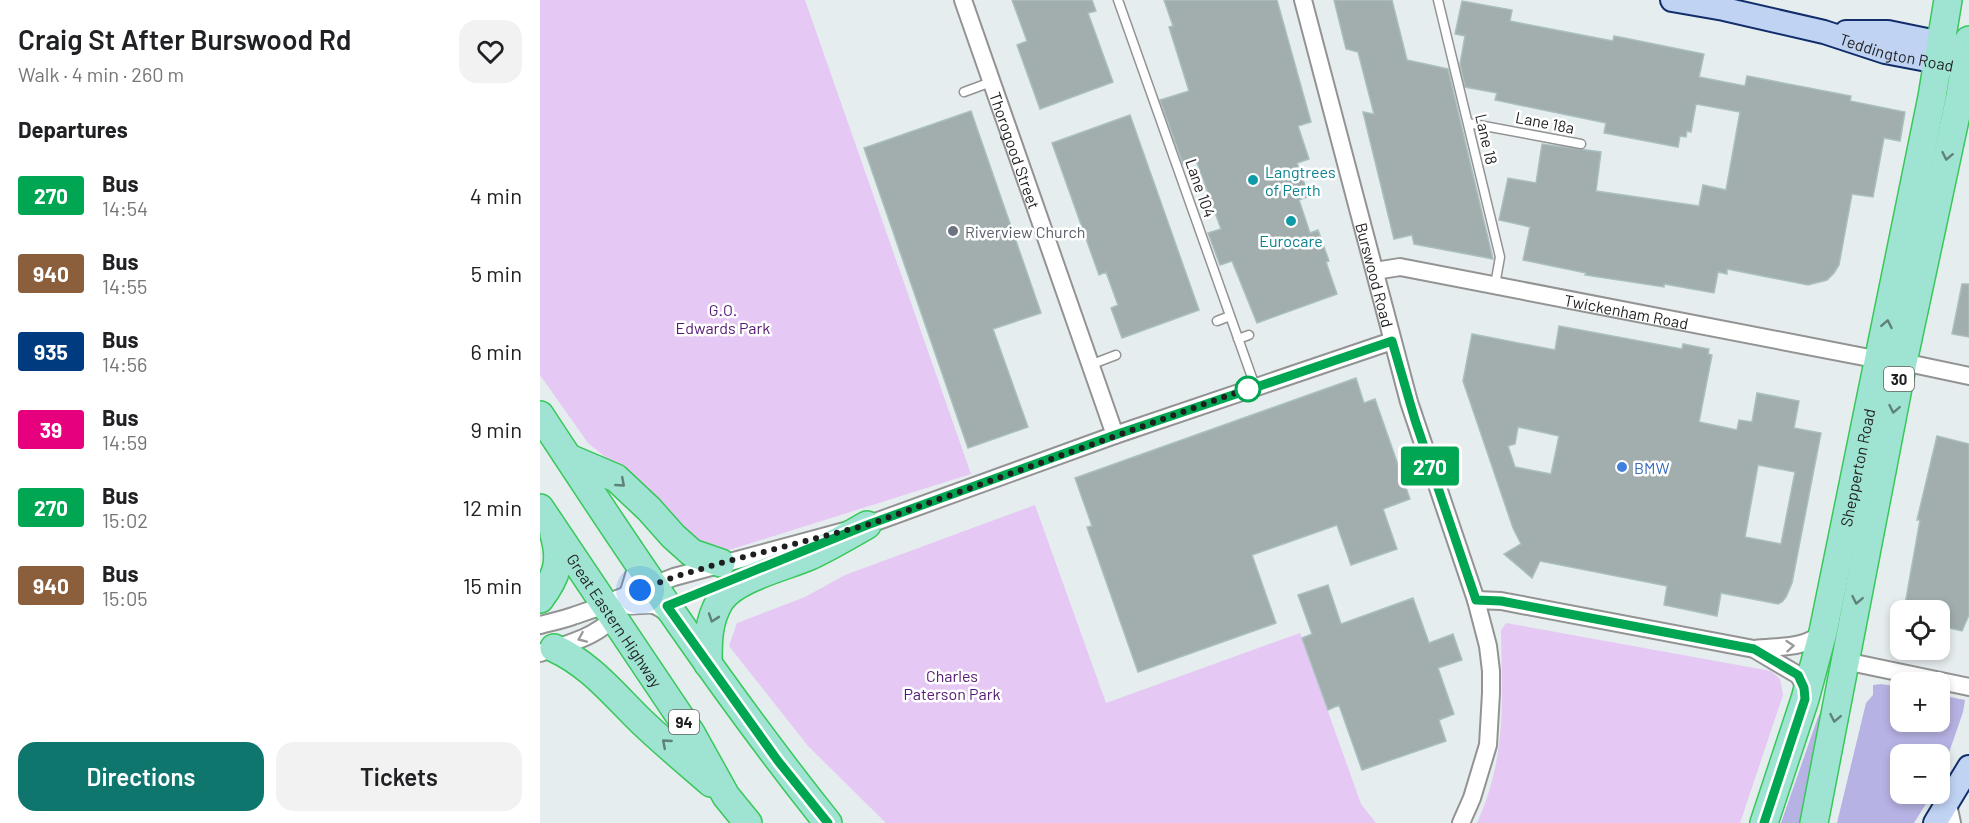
<!DOCTYPE html>
<meta charset="utf-8">
<style>
body{margin:0;font-family:Barlow,sans-serif;background:#f2f2f2;color:#202124;height:100vh;display:flex;flex-direction:column;font-size:22px;white-space:nowrap}
*{box-sizing:border-box;margin:0}
p{font-size:20px;color:#757577}
.icon{flex:none;width:33px;height:33px;fill:none;stroke:currentColor;stroke-width:2;stroke-linecap:round;stroke-linejoin:round}
.map{position:relative;flex:1;overflow:hidden}
.side{display:flex;flex-direction:column;background:#fff;width:540px}
.side>*{flex:none}
.badge{padding:0 12px;border-radius:4px;font-size:21px;line-height:39px}
.controls{position:absolute;left:1350px;top:600px;display:grid;gap:12px}
.controls a{display:grid;place-items:center;width:60px;height:60px;border-radius:12px;background:#fff;box-shadow:0 3px 9px #0003;font-size:30px}
.you{position:absolute;width:30px;height:30px;margin:-15px;border:4px solid #fff;border-radius:50%;background:#1a73e8;box-shadow:0 0 0 9px #1a73e833}
.map>.badge{position:absolute;translate:-50% -50%;box-shadow:0 0 0 3px #fff}
h2{padding:0 18px;font-size:22px;line-height:54px}
.round{display:grid;place-items:center;flex:none;width:63px;height:63px;border-radius:18px;background:#f2f2f2}
.head{display:flex;align-items:center;justify-content:space-between;height:102px;padding:0 18px}
h1{font-size:28px;font-weight:600;line-height:45px}
.primary-button{display:flex;gap:12px;margin-top:auto;padding:12px 18px}
.primary-button a{flex:1;height:69px;border-radius:18px;background:#0f766e;color:#fff;font-size:24px;font-weight:600;line-height:69px;text-align:center}
.primary-button a+a{background:#f2f2f2;color:#202124}
ul{padding:0;list-style:none}
li{display:flex;align-items:center;gap:18px;height:78px;padding:0 18px}
li div{flex:1}
li b{display:block;font-size:22px}
li em{font-style:normal}
li .badge{min-width:66px;font-weight:700;text-align:center}
main{display:flex;flex:1;min-height:0}
.map>svg:first-child{display:block}
.grass{fill:#b6b2e3}
.park{fill:#e5c8f4}
.building{fill:#a2adad;stroke:#aabfbf;stroke-width:1.5;fill-rule:evenodd}
.lines{fill:none;stroke-linecap:round;stroke-linejoin:round}
.service-casing{stroke:#939393;stroke-width:11}
.minor-casing{stroke:#939393;stroke-width:20}
.secondary-casing{stroke:#112e6b;stroke-width:26}
.trunk-casing{stroke:#38c859;stroke-width:30}
.service{stroke:#fff;stroke-width:8}
.minor{stroke:#fff;stroke-width:16}
.secondary{stroke:#c0d3f3;stroke-width:22}
.trunk{stroke:#9fe3d2;stroke-width:27}
.oneway{stroke:#5f8178}
.oneway2{stroke:#9a9a9a}
.line-casing{stroke:#fff;stroke-width:14}
.line{stroke:#00a651;stroke-width:9}
.walk{stroke:#1f1f1f;stroke-width:6;stroke-dasharray:0 10.8}
.culture-dot{fill:#0f9aa8;stroke:#fff;stroke-width:2}
.worship-dot{fill:#6b7280;stroke:#fff;stroke-width:2}
.stop-dot{fill:#fff;stroke:#00a651;stroke-width:3}
.shop-dot{fill:#3f7fe0;stroke:#fff;stroke-width:2}
.labels{text-anchor:middle;dominant-baseline:central;stroke-width:5;stroke-linejoin:round;paint-order:stroke}
.shield{fill:#fff;stroke:#626262;stroke-width:1.5}
.shield-label{font-size:15px;font-weight:bold;fill:#1f1f1f}
.street-label{font-size:16px;fill:#1f1f1f;stroke:#fff}
.culture-label{font-size:16px;fill:#0d838f;stroke:#fff;text-anchor:start}
.worship-label{font-size:16px;fill:#5b616d;stroke:#fff;text-anchor:start}
.park-label{font-size:16px;fill:#531873;stroke:#fff}
.shop-label{font-size:16px;fill:#366cbe;stroke:#fff;text-anchor:start}
</style>
<main>
<section class="side">
<div class="head"><div><h1>Craig St After Burswood Rd</h1><p>Walk · 4 min · 260 m</p></div><a class="round"><svg class="icon" aria-label="heart" viewBox="0 0 24 24"><path d="M12 20l-8-8c-3-5 5-10 8-4 3-6 11-1 8 4z"/></svg></a></div>
<h2>Departures</h2>
<ul>
<li><span class="badge" style="background:#00a651;color:#fff">270</span><div><b>Bus</b><p>14:54</p></div><em>4 min</em></li>
<li><span class="badge" style="background:#8b5e3c;color:#fff">940</span><div><b>Bus</b><p>14:55</p></div><em>5 min</em></li>
<li><span class="badge" style="background:#003b80;color:#fff">935</span><div><b>Bus</b><p>14:56</p></div><em>6 min</em></li>
<li><span class="badge" style="background:#e6007e;color:#fff">39</span><div><b>Bus</b><p>14:59</p></div><em>9 min</em></li>
<li><span class="badge" style="background:#00a651;color:#fff">270</span><div><b>Bus</b><p>15:02</p></div><em>12 min</em></li>
<li><span class="badge" style="background:#8b5e3c;color:#fff">940</span><div><b>Bus</b><p>15:05</p></div><em>15 min</em></li>
</ul>
<div class="primary-button"><a>Directions</a><a>Tickets</a></div>
</section>
<div class="map">
<svg width="1429" height="823" viewBox="0 0 1429 823">
<rect width="100%" height="100%" fill="#e6edef"/>
<!-- grass -->
<path class="grass" d="M1341,684L1360,687V722H1400V695L1425,700L1423,712L1400,779V754H1360V794H1392L1374,823H1297L1326,703L1333,695V685Z
M1282,710L1265,823H1241L1278,717Z"/>
<!-- park -->
<path class="park" d="M0,0H265L431,474L186,551L165,549L111,495L48,443L0,375Z
M495,505L566,703L760,633L821,804L836,823H346L268,746L189,646L197,623L265,597L305,575Z
M966,623L1231,671L1240,679L1243,695L1200,823H937C967,756 962,702 961,630Z"/>
<!-- building -->
<path class="building" d="M472,0H552L556,11L548,13L573,82L500,109L477,45L487,41Z
M624,0H737L771,122L758,126L769,159L757,163L769,196L759,200L770,233L778,230L789,261L786,262L797,294L717,323L692,261L680,265L668,233L681,229L656,160L643,164L620,100L649,91L629,27L633,26Z
M794,0H852L867,60L908,69L953,259L874,244L872,235L854,239L823,112L834,114L818,52L806,49Z
M922,1L972,10L970,21L985,24L1073,41L1074,36L1164,54L1159,77L1205,86L1207,76L1311,96L1310,101L1365,112L1360,141L1344,138L1333,197L1312,194L1299,265L1294,273L1287,280L1268,285L1187,269V274L1178,272L1174,293L1124,284V287L1045,275L1046,273L983,260L990,227L959,220L968,178L996,183L1002,144L1061,152L1056,191L1159,206L1163,185L1186,190L1200,112L1156,104L1151,132L1147,131L1146,137L1140,136L1138,147L1064,133L1066,123L955,100L957,93L925,87L920,64L925,36L915,34Z
M431,111L501,313L453,329L488,427L428,448L324,148Z
M590,115L659,310L582,338L571,308L578,305L566,272L559,275L512,143Z
M1422,284H1429V337L1412,334Z
M1019,326L1142,349L1143,344L1169,349L1168,354L1172,355L1159,422L1197,430L1199,420L1212,422L1217,393L1259,401L1254,428L1281,433L1252,583L1246,597L1242,602L1238,604L1181,593L1177,616L1124,605L1127,586L1000,561L992,578L964,554L981,544L973,528L923,381L932,334L1015,350ZM978,427L1019,436L1011,474L975,467L968,446L975,444ZM1218,465L1255,472L1241,544L1205,537Z
M816,378L824,403L835,399L870,499L843,509L857,549L811,565L797,525L712,555L736,623L598,672L547,527L552,526L535,478Z
M1397,436L1429,444V615L1422,631L1400,626V610H1364L1380,520H1377Z
M788,585L801,624L873,598L889,643L913,634L922,660L898,668L914,714L899,720L906,741L822,770L799,705L788,710L762,638L772,634L758,595Z"/>
<g class="lines">
<defs>
<path id="service" d="M578,0L715,386
M898,0L960,257L955,285
M424,92L451,82
M928,123L1041,144
M677,321L690,316
M698,339L709,335
M550,365L576,355
M130,605L184,582
M79,608L91,610L111,609"/>
<g id="minor">
<path id="s1" d="M423,0L575,435"/>
<path id="s2" d="M763,0L869,402L936,600L948,646L951,671V693L948,745L932,798L921,823"/>
<path id="s3" d="M835,271L860,267L1340,360"/>
<path d="M1363,362L1429,376"/>
<path d="M936,600L961,601L1214,649L1258,675L1262,681L1265,695"/>
<path d="M64,604L134,577L327,525L575,435L852,341"/>
<path d="M0,625C11,622 22,620 33,616C63,606 101,589 128,614"/>
<path d="M1215,649C1239,646 1265,649 1283,632"/>
<path d="M0,653C32,643 69,634 85,601C91,589 94,574 98,561"/>
<path d="M1305,661L1429,687"/>
<path d="M1408,804L1412,823"/>
</g>
<g id="secondary">
<path id="s4" d="M1132,0L1184,9L1284,32L1345,52L1429,68"/>
<path d="M1306,32H1348L1416,46"/>
<path d="M1395,823L1429,767"/>
</g>
<g id="trunk">
<path d="M0,415C91,554 184,693 288,823"/>
<path d="M29,458L76,478L109,509L133,536L152,553L181,563"/>
<path id="s5" d="M0,508L151,733L186,796L208,823"/>
<path d="M0,599C17,576 22,562 14,534"/>
<path d="M14,648C51,665 74,695 102,722C124,743 148,763 171,783"/>
<path d="M168,664C168,641 168,621 180,601C195,578 245,567 270,556C289,547 308,536 327,525"/>
<path id="s6" d="M1224,823L1265,699L1283,632L1392,97L1408,0"/>
<path d="M1274,823L1363,362L1420,96L1429,40"/>
</g>
</defs>
<!-- service casing -->
<use href="#service" class="service-casing"/>
<!-- minor casing -->
<use href="#minor" class="minor-casing"/>
<!-- secondary casing -->
<use href="#secondary" class="secondary-casing"/>
<!-- trunk casing -->
<use href="#trunk" class="trunk-casing"/>
<!-- service -->
<use href="#service" class="service"/>
<!-- minor -->
<use href="#minor" class="minor"/>
<!-- secondary -->
<use href="#secondary" class="secondary"/>
<!-- trunk -->
<use href="#trunk" class="trunk"/>
</g>
<!-- one-way arrows -->
<defs><path id="oneway-chevron" d="M-2-3.5L2.5 0L-2 3.5" fill="none" stroke-width="1.6" stroke-linecap="round" stroke-linejoin="round" transform="scale(1.5)"/></defs>
<g class="oneway">
<use href="#oneway-chevron" transform="translate(1407 156) rotate(102)"/>
<use href="#oneway-chevron" transform="translate(1347 324) rotate(-79)"/>
<use href="#oneway-chevron" transform="translate(1354 409) rotate(101)"/>
<use href="#oneway-chevron" transform="translate(81 483) rotate(41)"/>
<use href="#oneway-chevron" transform="translate(1317 600) rotate(101)"/>
<use href="#oneway-chevron" transform="translate(173 618) rotate(109)"/>
<use href="#oneway-chevron" transform="translate(1295 718) rotate(101)"/>
<use href="#oneway-chevron" transform="translate(126 743) rotate(-139)"/>
</g>
<g class="oneway2">
<use href="#oneway-chevron" transform="translate(42 638) rotate(157)"/>
<use href="#oneway-chevron" transform="translate(1250 646) rotate(-5)"/>
</g>
<g class="lines">
<defs>
<path id="line" d="M288,823L238,761L127,606L327,525L575,435L852,341L875,420L936,600L961,601L1214,649L1258,675L1264,688L1265,699L1224,823"/>
</defs>
<!-- line casing -->
<use href="#line" class="line-casing"/>
<!-- line -->
<use href="#line" class="line"/>
<!-- walk -->
<path class="walk" d="M100,590L134,577L181,563L327,525L715,386L708,389"/>
</g>
<!-- markers -->
<g class="culture-dot">
<circle cx="713" cy="180" r="6"/>
<circle cx="751" cy="221" r="6"/>
</g>
<circle class="worship-dot" cx="413" cy="231" r="6"/>
<circle class="stop-dot" cx="708" cy="389" r="12"/>
<circle class="shop-dot" cx="1082" cy="467" r="6"/>
<g class="labels">
<!-- shield labels -->
<g class="shield">
<rect x="1344" y="367" width="30" height="24" rx="4.5"/>
<rect x="129" y="710" width="30" height="24" rx="4.5"/>
</g>
<g class="shield-label">
<text x="1359" y="379">30</text>
<text x="144" y="722">94</text>
</g>
<!-- street labels -->
<g class="street-label">
<text stroke="none"><textPath href="#s4" startOffset="231">Teddington Road</textPath></text>
<text transform="translate(1005 122) rotate(11)">Lane 18a</text>
<text transform="translate(947 139) rotate(77)">Lane 18</text>
<text stroke="none"><textPath href="#s1" startOffset="159">Thorogood Street</textPath></text>
<text transform="translate(661 188) rotate(71)">Lane 104</text>
<text stroke="none"><textPath href="#s2" startOffset="284">Burswood Road</textPath></text>
<text stroke="none"><textPath href="#s3" startOffset="256">Twickenham Road</textPath></text>
<text stroke="none"><textPath href="#s6" startOffset="368">Shepperton Road</textPath></text>
<text stroke="none"><textPath href="#s5" startOffset="135">Great Eastern Highway</textPath></text>
</g>
<!-- culture labels -->
<g class="culture-label">
<text x="725" y="171">Langtrees<tspan x="725" dy="18">of Perth</tspan></text>
<text x="751" y="240" text-anchor="middle">Eurocare</text>
</g>
<!-- worship labels -->
<g class="worship-label">
<text x="425" y="231">Riverview Church</text>
</g>
<!-- park labels -->
<g class="park-label">
<text x="183" y="309">G.O.<tspan x="183" dy="18">Edwards Park</tspan></text>
<text x="412" y="675">Charles<tspan x="412" dy="18">Paterson Park</tspan></text>
</g>
<!-- shop labels -->
<g class="shop-label">
<text x="1094" y="467">BMW</text>
</g>
</g>
</svg>
<div class="controls">
<a><svg class="icon" aria-label="locate" viewBox="0 0 24 24"><circle cx="12" cy="12" r="6"/><path d="M12 2v4M12 18v4M2 12h4M18 12h4"/></svg></a>
<a>+</a>
<a>−</a>
</div>
<div class="you" style="left:100px;top:590px"></div>
<b class="badge" style="left:890px;top:466px;background:#00a651;color:#fff">270</b>
</div>
</main>
